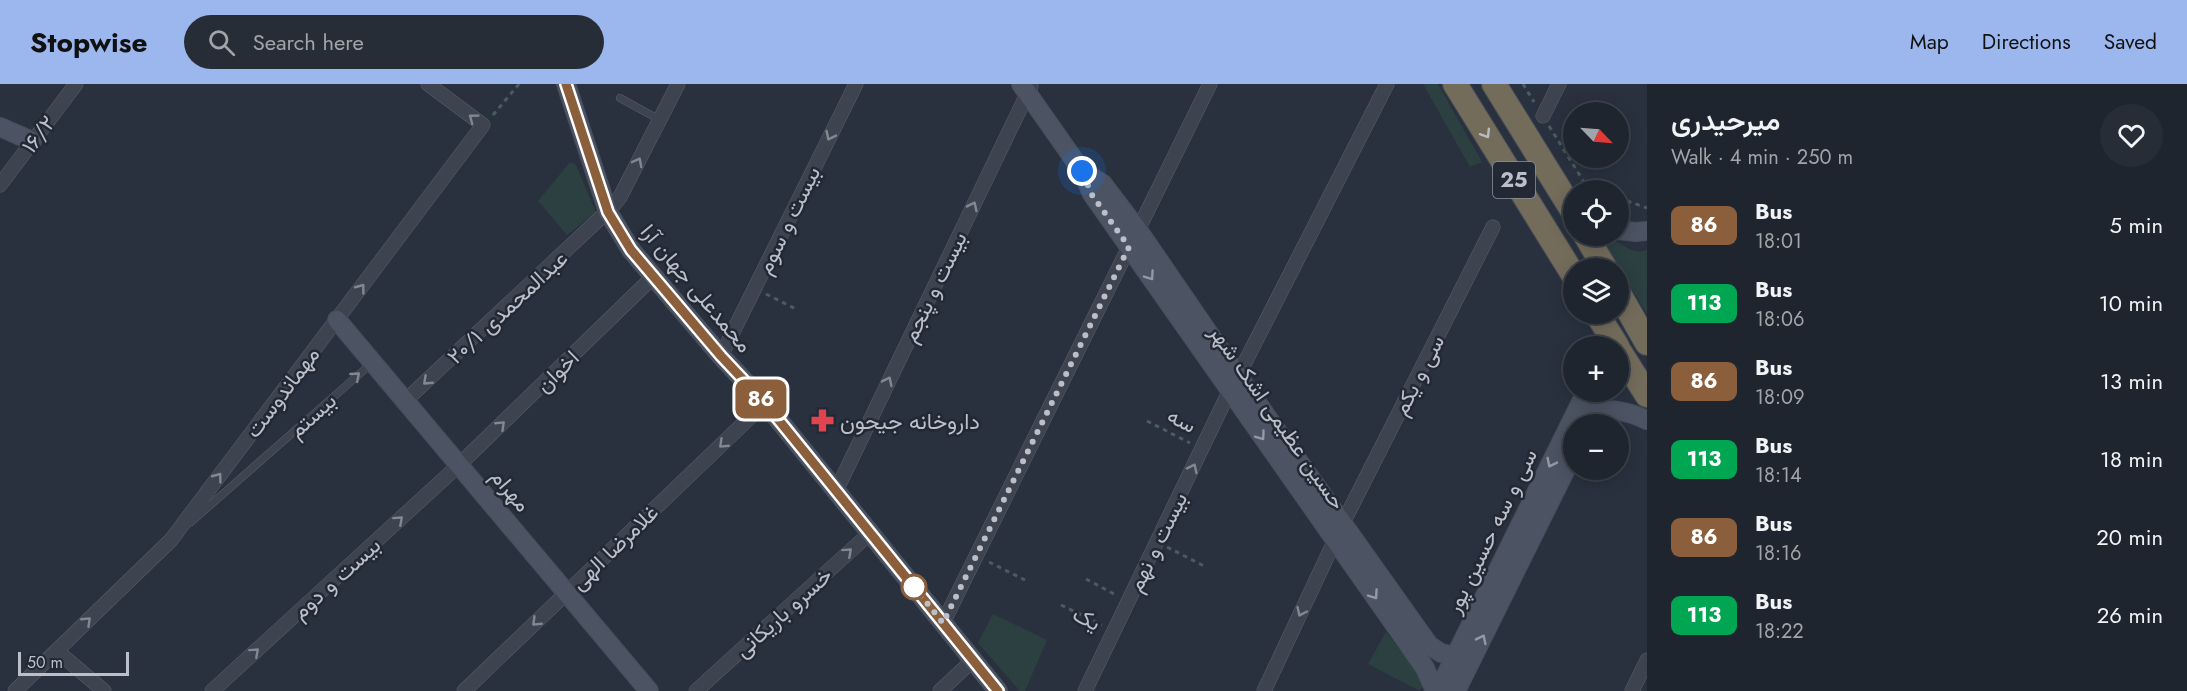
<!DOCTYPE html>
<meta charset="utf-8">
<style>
body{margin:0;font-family:Jost,Vazirmatn,sans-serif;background:#272d37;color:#f1f3f6;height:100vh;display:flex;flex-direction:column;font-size:22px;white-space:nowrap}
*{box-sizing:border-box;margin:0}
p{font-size:20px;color:#a1a5aa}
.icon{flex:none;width:33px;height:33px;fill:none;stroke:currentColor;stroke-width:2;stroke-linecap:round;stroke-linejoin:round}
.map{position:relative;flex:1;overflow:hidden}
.details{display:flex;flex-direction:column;background:#1f252f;width:540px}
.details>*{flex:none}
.badge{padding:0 12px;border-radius:9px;font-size:21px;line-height:39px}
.needle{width:39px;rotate:115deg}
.fabs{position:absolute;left:1563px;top:18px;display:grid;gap:12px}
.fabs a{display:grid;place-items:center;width:66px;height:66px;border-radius:50%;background:#1f252f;box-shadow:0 3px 15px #0003,0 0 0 2px #3c424b;font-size:30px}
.scale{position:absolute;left:18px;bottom:15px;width:111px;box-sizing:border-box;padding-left:6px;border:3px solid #babfca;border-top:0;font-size:16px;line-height:21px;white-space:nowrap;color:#babfca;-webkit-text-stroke:4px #222935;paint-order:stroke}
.you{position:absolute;width:30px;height:30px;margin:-15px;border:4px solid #fff;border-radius:50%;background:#1a73e8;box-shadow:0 0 0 9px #1a73e833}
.map>.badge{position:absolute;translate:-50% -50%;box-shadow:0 0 0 3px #fff}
.round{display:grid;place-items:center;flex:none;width:63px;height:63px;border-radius:32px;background:#272d37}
.headline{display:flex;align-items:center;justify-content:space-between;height:102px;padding:0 24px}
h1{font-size:28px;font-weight:600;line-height:45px}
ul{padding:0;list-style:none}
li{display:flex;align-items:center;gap:18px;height:78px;padding:0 24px}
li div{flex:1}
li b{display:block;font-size:22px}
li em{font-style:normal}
li .badge{min-width:66px;font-weight:700;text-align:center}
header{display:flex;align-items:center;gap:36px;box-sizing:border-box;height:84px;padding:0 30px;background:#9bb7ed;color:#111}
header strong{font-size:28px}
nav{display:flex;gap:33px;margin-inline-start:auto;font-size:21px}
.search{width:420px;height:54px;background:#272d37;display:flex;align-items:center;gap:15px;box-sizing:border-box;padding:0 21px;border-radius:33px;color:#a1a5aa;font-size:22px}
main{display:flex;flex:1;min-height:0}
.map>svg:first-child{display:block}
.green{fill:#2c3f41}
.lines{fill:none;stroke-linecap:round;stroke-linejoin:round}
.lane-casing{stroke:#585f6a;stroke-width:8}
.street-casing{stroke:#585f6a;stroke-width:15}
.secondary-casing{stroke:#474d59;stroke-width:20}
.highway-casing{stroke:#454c57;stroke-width:26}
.path{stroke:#4b5c5f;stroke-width:3;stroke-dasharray:4.5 4.5;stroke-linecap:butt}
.lane{stroke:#3d444f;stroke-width:7}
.street{stroke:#3d444f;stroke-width:14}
.secondary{stroke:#4c5362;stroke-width:18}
.highway{stroke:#746c5b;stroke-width:24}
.oneway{stroke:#828893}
.oneway2{stroke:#b6bbc4}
.oneway3{stroke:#9499a6}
.line-casing{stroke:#fff;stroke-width:14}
.line{stroke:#8b5e3c;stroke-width:9}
.walk{stroke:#babfca;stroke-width:6;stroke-dasharray:0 10.8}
.stop-dot{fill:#fff;stroke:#8b5e3c;stroke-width:3}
.labels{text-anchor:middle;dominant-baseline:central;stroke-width:5;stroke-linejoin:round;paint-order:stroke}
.shield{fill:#222935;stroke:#8c929d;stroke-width:1.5}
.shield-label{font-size:21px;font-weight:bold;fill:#babfca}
.street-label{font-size:22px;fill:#babfca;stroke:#222935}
.poi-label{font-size:22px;fill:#babfca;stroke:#222935;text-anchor:start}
</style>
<header>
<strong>Stopwise</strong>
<div class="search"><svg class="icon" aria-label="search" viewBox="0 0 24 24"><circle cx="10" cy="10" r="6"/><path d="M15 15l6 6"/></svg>Search here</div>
<nav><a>Map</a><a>Directions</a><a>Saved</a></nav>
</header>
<main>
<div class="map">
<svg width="1647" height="607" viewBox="0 0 1647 607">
<rect width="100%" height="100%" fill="#29313f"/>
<!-- green -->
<path class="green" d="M1423,0H1438L1482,78L1470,83Z
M570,78L576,81L596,128L567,151L538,117Z
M1599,152C1616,151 1629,173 1647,166V230Z
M993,530L1047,556L1025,607H1020L978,559Z
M1386,548L1425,598L1420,607L1368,580Z"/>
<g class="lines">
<defs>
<path id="lane" d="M620,14L660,36
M191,438L372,279"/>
<path id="street" d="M1543,32L1559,0
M0,101L76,0
M1138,146L1210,0
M721,272L856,0
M1238,292L1387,0
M405,317L613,122L620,113L678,0
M836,407L1031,2
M1343,439L1493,143
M943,539L1129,163
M57,567L104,607
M15,607L171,456L483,41L428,0
M212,607L459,381L654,192
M464,607L765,319
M696,607L870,449
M940,607L973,576
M1085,607L1229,308
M1264,607L1335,456
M1632,607L1647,576"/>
<path id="secondary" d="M566,0L608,128L631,166L721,272L765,319L998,607
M1021,0L1082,87L1092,110L1425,584L1435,607
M0,43L32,57
M1082,87L1103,100L1138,146L1238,292L1429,561L1441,569L1456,572
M1618,146L1636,148L1647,147
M337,236L649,607
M1587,340L1593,329C1612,323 1629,328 1647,336
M1438,607L1586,308
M1456,607L1574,369"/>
<path id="highway" d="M1455,0L1574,192
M1494,0L1574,129
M1586,152L1605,184
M1618,208L1647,259
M1597,230L1617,262
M1618,265L1647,311"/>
</defs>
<!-- lane casing -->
<use href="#lane" class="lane-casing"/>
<!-- street casing -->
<use href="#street" class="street-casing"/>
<!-- secondary casing -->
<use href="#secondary" class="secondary-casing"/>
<!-- highway casing -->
<use href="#highway" class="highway-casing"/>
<!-- path -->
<path class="path" d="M1523,0L1534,18
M493,31L519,0
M1549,42L1589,106
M1618,116L1627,117L1647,124
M766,210L796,225
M1147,337L1190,359
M1167,463L1206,483
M989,478L1025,496
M1086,495L1116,511
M1061,521L1102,541"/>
<!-- lane -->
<use href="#lane" class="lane"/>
<!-- street -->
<use href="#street" class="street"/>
<!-- secondary -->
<use href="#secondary" class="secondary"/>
<!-- highway -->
<use href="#highway" class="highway"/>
</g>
<!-- one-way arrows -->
<defs><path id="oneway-chevron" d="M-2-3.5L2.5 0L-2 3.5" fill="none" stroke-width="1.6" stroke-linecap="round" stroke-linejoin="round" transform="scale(1.5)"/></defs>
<g class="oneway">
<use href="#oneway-chevron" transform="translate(473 34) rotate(-143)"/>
<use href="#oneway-chevron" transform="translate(830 52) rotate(116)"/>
<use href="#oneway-chevron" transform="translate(638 78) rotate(-62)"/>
<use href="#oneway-chevron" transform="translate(973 122) rotate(-64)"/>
<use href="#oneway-chevron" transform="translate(361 204) rotate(-53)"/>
<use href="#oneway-chevron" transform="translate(356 292) rotate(-41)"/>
<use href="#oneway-chevron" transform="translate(427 297) rotate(137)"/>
<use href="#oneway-chevron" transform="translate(888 297) rotate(-64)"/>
<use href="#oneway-chevron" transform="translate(501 341) rotate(-44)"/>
<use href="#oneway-chevron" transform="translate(723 360) rotate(136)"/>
<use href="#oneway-chevron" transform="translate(1193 384) rotate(-64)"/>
<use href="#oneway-chevron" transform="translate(218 393) rotate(-53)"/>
<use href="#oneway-chevron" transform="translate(399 436) rotate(-42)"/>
<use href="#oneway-chevron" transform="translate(848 468) rotate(-42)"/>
<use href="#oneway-chevron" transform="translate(1301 528) rotate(115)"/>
<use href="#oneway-chevron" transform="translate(87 537) rotate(-44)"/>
<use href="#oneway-chevron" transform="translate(536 538) rotate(136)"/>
<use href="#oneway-chevron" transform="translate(255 568) rotate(-42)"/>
</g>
<use class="oneway2" href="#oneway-chevron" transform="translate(1486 50) rotate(58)"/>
<g class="oneway3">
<use href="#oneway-chevron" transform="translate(1150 192) rotate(55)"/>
<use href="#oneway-chevron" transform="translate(1261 352) rotate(54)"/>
<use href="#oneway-chevron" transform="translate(1551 379) rotate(116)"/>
<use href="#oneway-chevron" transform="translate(1374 511) rotate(55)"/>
<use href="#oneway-chevron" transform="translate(1482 555) rotate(-64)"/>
</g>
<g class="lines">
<defs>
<path id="line" d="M566,0L608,128L631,166L721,272L765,319L998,607"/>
</defs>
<!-- line casing -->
<use href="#line" class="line-casing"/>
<!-- line -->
<use href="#line" class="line"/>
<!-- walk -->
<path class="walk" d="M914,503L943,539L1129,163L1092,111L1082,87"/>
</g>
<!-- icons -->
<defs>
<symbol id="pharmacy-bare" viewBox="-9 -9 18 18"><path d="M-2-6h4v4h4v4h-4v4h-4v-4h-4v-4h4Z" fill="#e0444e" stroke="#222935" stroke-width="2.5" paint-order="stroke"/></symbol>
</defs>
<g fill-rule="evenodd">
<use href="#pharmacy-bare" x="806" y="320" width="33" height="33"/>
</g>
<!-- markers -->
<circle class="stop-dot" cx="914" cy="503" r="12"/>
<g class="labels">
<!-- shield labels -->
<rect class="shield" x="1493" y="78" width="42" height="36" rx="4.5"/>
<g class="shield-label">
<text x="1514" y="96">25</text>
</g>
<!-- street labels -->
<g class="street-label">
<text transform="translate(38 50) rotate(-53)">۱۶/۲</text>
<text transform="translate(788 136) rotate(-64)">بیست و سوم</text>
<text transform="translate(934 203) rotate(-64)">بیست و پنجم</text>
<text transform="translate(697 204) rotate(50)">محمدعلی جهان آرا</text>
<text transform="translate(507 223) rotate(-43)">عبدالمحمدی ۲۰/۱</text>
<text transform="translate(557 287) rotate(-44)">اخوان</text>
<text transform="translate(1418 291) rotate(-63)">سی و یکم</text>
<text transform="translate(282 308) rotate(-53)">مهماندوست</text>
<text transform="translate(312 331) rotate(-42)">بیستم</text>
<text transform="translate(1278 333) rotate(55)">حسین عظیمی اشک شهر</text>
<text transform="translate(1182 336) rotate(27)">سه</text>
<text transform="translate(511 406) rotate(50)">مهرام</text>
<text transform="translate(1491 447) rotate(-64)">سی و سه حسین پور</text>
<text transform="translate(1157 458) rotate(-64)">بیست و نهم</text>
<text transform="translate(614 463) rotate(-44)">غلامرضا الهی</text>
<text transform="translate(336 494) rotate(-42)">بیست و دوم</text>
<text transform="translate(783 528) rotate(-42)">خسرو باریکانی</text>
<text transform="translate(1087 534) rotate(27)">یک</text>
</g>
<!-- poi labels -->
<g class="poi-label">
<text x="840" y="337">داروخانه جیحون</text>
</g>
</g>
</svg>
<div class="fabs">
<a><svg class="needle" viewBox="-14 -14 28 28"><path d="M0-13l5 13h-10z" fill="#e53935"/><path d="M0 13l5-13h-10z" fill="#a1a5aa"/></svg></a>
<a><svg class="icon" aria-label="locate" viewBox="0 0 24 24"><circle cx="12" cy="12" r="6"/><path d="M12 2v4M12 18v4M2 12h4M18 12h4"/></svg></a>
<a><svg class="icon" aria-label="layers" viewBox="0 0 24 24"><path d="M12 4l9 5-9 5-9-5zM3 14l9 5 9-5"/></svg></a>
<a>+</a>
<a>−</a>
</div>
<div class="scale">50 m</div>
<div class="you" style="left:1082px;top:87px"></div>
<b class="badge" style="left:761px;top:315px;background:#8b5e3c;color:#fff">86</b>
</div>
<section class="details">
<div class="headline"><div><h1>میرحیدری</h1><p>Walk · 4 min · 250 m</p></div><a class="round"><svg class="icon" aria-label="heart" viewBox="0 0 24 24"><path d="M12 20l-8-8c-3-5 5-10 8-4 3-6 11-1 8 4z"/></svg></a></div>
<ul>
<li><span class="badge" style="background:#8b5e3c;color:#fff">86</span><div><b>Bus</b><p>18:01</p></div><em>5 min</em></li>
<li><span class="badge" style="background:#00a651;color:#fff">113</span><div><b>Bus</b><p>18:06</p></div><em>10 min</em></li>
<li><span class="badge" style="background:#8b5e3c;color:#fff">86</span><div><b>Bus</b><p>18:09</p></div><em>13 min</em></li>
<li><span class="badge" style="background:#00a651;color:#fff">113</span><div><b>Bus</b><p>18:14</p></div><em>18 min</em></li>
<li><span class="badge" style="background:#8b5e3c;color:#fff">86</span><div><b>Bus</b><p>18:16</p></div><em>20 min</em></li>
<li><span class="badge" style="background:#00a651;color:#fff">113</span><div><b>Bus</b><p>18:22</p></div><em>26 min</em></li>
</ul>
</section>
</main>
